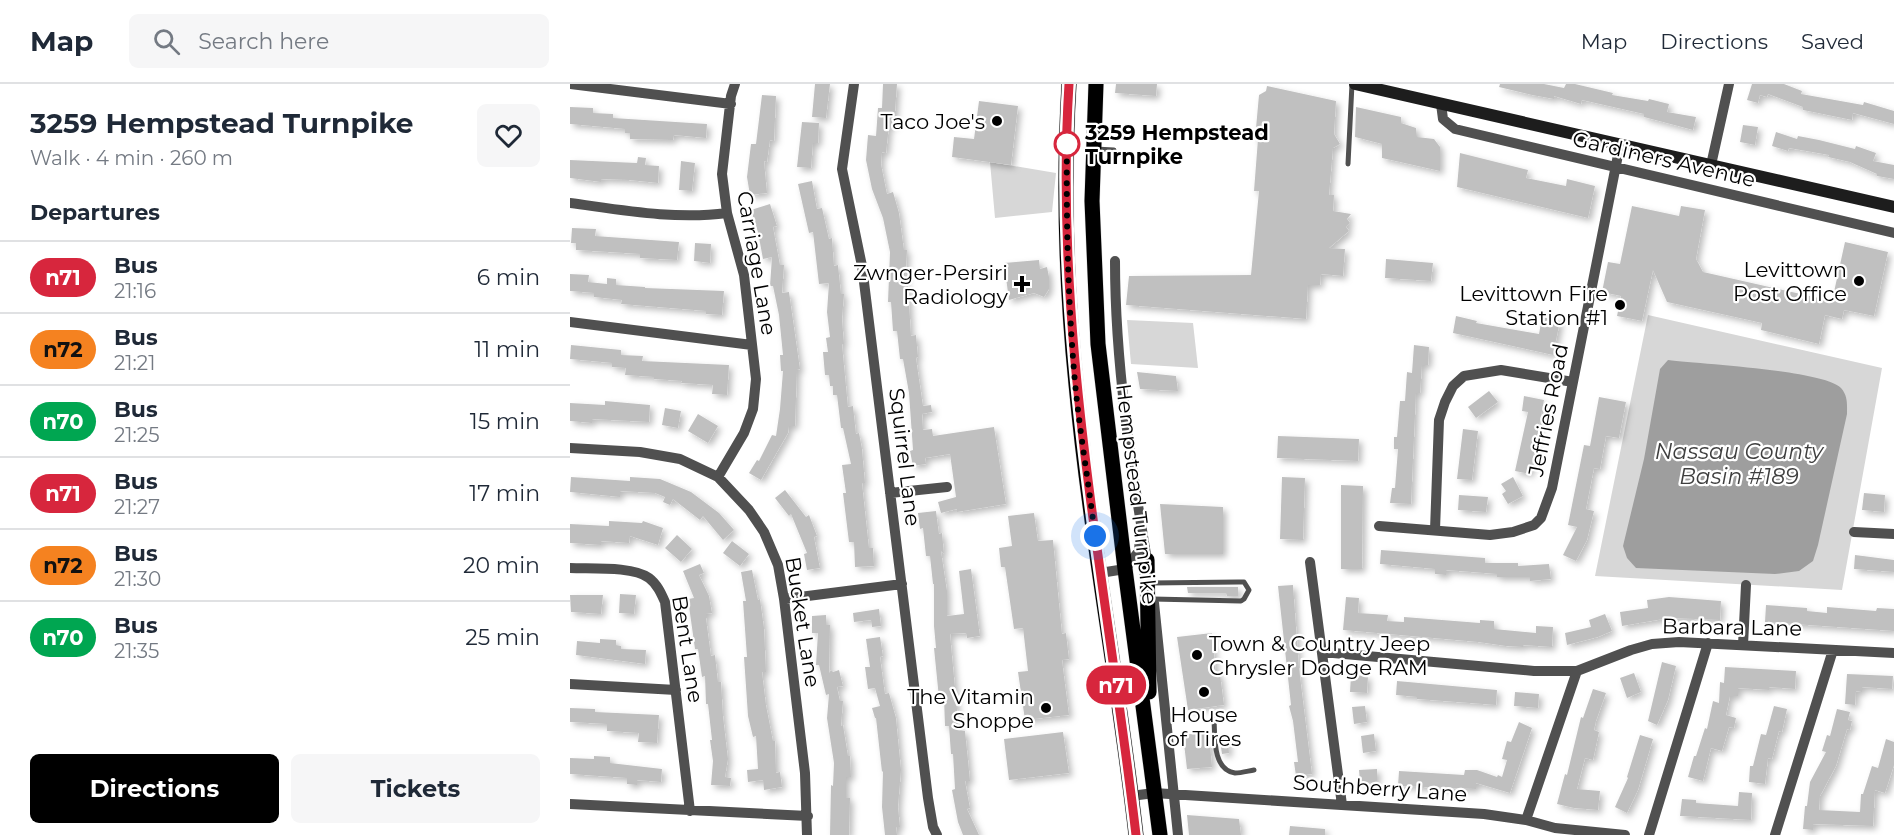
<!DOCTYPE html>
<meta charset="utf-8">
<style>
body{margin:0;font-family:Montserrat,sans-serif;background:#f6f6f7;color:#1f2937;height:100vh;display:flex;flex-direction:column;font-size:22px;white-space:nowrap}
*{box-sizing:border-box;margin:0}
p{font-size:20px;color:#747a83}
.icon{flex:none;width:33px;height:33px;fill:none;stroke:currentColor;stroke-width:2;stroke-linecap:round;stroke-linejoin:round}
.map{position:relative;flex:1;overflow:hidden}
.drawer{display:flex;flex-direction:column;background:#fff;width:570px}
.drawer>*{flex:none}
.badge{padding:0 12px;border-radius:20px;font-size:21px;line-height:39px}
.you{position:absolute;width:30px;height:30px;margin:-15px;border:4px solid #fff;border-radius:50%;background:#1a73e8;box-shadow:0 0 0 9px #1a73e833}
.map>.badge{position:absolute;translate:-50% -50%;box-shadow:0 0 0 3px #fff}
h2{padding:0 30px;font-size:22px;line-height:54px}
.round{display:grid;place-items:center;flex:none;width:63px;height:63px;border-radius:9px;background:#f6f6f7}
.headline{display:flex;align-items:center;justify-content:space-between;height:102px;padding:0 30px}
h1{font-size:28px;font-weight:700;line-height:45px}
.action{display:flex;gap:12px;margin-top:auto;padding:12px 30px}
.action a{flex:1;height:69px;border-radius:9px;background:#000;color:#fff;font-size:24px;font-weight:700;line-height:69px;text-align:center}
.action a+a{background:#f6f6f7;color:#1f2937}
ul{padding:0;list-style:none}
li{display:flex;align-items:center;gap:18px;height:72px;padding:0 30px;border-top:2px solid #e0e1e3}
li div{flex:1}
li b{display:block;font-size:22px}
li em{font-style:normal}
li .badge{min-width:66px;font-weight:700;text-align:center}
header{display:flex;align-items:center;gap:36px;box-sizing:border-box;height:84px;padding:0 30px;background:#fff;border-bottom:2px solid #e0e1e3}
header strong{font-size:28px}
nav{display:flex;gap:33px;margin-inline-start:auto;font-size:21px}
.search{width:420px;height:54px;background:#f6f6f7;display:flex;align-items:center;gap:15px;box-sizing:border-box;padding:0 21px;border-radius:9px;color:#747a83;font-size:22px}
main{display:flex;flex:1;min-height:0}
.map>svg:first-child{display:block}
.green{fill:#d7d7d7}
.water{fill:#9e9e9e}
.building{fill:#c0c0c0;filter:url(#shadow)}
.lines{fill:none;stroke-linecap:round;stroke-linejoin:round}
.primary-casing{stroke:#dbdbdb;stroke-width:16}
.lane{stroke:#505050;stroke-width:5}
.street{stroke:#505050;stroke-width:10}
.secondary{stroke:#1d1d1d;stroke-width:12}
.primary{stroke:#000;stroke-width:15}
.line-casing{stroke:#fff;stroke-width:14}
.line{stroke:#d7263d;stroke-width:9}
.walk{stroke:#000;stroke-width:6;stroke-dasharray:0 10.8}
.poi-dot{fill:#000;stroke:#fff;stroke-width:2}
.stop-dot{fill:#fff;stroke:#d7263d;stroke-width:3}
.labels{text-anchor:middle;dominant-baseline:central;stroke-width:4.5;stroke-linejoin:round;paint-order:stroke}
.poi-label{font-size:21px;fill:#000;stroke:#fff;text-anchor:end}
.stop-label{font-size:21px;font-weight:bold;fill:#000;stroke:#fff;text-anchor:start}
.street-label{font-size:21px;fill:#000;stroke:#fff}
.water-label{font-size:22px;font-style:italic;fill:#3f3f3f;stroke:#fff}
</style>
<header>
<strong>Map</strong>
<div class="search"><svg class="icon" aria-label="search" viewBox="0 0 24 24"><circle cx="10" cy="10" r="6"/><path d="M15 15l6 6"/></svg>Search here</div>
<nav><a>Map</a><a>Directions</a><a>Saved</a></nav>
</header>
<main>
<section class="drawer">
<div class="headline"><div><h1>3259 Hempstead Turnpike</h1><p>Walk · 4 min · 260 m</p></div><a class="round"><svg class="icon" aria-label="heart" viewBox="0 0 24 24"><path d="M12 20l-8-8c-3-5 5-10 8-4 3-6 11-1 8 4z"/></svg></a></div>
<h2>Departures</h2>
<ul>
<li><span class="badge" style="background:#d7263d;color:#fff">n71</span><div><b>Bus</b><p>21:16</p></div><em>6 min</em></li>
<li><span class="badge" style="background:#f58220;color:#111">n72</span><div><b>Bus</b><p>21:21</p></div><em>11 min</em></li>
<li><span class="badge" style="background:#00a651;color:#fff">n70</span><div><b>Bus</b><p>21:25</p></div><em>15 min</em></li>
<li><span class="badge" style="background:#d7263d;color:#fff">n71</span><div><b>Bus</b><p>21:27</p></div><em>17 min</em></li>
<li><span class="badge" style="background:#f58220;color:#111">n72</span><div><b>Bus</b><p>21:30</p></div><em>20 min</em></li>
<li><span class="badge" style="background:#00a651;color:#fff">n70</span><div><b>Bus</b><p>21:35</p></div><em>25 min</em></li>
</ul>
<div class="action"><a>Directions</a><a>Tickets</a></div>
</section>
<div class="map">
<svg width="1324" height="751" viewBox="0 0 1324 751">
<defs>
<filter id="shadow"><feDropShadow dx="3.5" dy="3.5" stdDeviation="3" flood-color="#0004"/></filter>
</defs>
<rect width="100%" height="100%" fill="#fff"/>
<!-- green -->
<path class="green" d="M420,78L486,89L482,128L425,134Z
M1078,231L1312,284L1272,506L1025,492Z
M557,236L623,239L628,284L561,280Z"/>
<!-- water -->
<path class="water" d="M1098,276C1129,280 1253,286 1271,304C1278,312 1277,320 1277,330L1248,461L1243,477L1229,487L1205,490L1066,484L1057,474L1053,462L1074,375L1090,285Z"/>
<!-- building -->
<path class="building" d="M245,0H260L256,34L242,33Z
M313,0H327L324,41H319L316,69L312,68L311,80L317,110L323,108L329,129L334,166H337L335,202H338L341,252L346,251L348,273L346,274L353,322L361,321L362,328L352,330L353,346L362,345L363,352L424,343L436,420L387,428V425L371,429L368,418L386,413L380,370L355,374L356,380L343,382L340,367L343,366L339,309L333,275H330L327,247H323L321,218H318L320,168L313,134L302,105L296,76L298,51L306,52L308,24H312Z
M546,0H587L586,12L545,9Z
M930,0H974L994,4L996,0H1005L1043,9L1042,11L1078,17L1079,15L1099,20L1097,28L1126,33L1123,46L1074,33V30L1012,16L1011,20L984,12V15L962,11L929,3Z
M1182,0H1214L1232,7L1231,10L1293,21L1294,18L1324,27V40L1283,29L1282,36L1233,26V23L1198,10L1197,13L1190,11L1188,19L1177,16Z
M697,2L766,17L764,50L770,60L763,64L759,111H764L763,127L781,130L777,135L780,139L776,143L779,147L759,164L775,165L773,192L751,190L750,201H738L736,235L556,221L559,192L681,191L689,107H684L688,55H685L689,11L696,7Z
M192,11L206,12L204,57L200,56L197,78L194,77L197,109L180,111L177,93L181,60H186Z
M409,17L448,22L441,81L382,73L384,53L404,55Z
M0,23L23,24V29L43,30V34L137,40L136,54L104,51L103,56L60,55V49H55V45L0,40Z
M786,23L831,33V39L846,44L847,53L864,55L870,63V87L812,74V60L785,53Z
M232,38L249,39L248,59H243L241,84L227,83Z
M1173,41L1188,43L1185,61L1170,58Z
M1206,48L1227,55L1228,52L1249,56L1285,65L1286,62L1306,69L1303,77L1324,81V95L1307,92V90L1280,78L1258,73L1259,71L1219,64L1218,67L1202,62Z
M890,69L958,86L956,94L996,102L997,95L1025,102L1018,134L887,103Z
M68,73L76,74L75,81L89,82L88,99L59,96L31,95V98L0,94V76L67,79Z
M111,77L125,79L122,107L109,106Z
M242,97L247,125L252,124L259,155L262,154L264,182L268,181L271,210H274L272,235L274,260H272L278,323L283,322L286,350L289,349L292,365L295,399H292L299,464H303L304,482L285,483L284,458H279L273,409H276L272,381L281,380L273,344H271L267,311H263V302H260L259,291H255L253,268H258L256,254L260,253L257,228L259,199L249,200L243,148L239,149L228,100Z
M200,120L207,142L203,143L210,181H214L212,209L219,208L230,285L227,286L225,342H219L218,349L191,396L179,389L187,376L189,377L202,351L206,352L210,325L213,287H211L210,271H213L209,231L203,202H200L202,173L193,175L188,148L181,126Z
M1062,122L1109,132L1111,122L1135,126L1126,175L1133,188L1262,217L1275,158L1318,168L1304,232L1274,226L1272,235L1255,231L1249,260L1191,246L1192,239L1097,218L1083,186L1072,237L1047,232L1051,212L1032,208L1038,178L1050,180Z
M2,144L26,145L25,152L109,158L107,176L70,174V170L6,166V159H1Z
M125,159L141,160L140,179L124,177Z
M816,175L863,179L861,197L815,194Z
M469,176L470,185L477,183L479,193V205L474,213L464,209L439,216L434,179Z
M0,190L19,191L18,198L37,200V194L46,195V201L75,203V204L154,207L152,231L136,230V227L51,220L52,216L24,213V209L0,207Z
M886,232L907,237L906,239L969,250L972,233L990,237L983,271L883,249Z
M1,261L51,266V271L73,272L72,277L159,281L157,311L142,310L143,301L111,299L112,297L84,295V293L55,291L56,284L42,283V279L0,275Z
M844,261L859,263L858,281H852L850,309H846L841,420L820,419L822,404H825L828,365H824V353H827L830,317H835L837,288L842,289Z
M567,288L606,292L608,307L570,305Z
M919,307L928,318L906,334L898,323Z
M954,312L974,316L960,390L945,387L958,328L952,327Z
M1029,313L1056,318L1049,354L1036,352L1030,385L1024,384L1016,425L1024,427L1017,456L1006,477L993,471L1007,443L998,441L1014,361L1020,362Z
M35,317L80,321L79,338L22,335V339L0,337V319L35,321Z
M95,324L111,327L108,344L92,341Z
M128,330L148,342L138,359L118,347Z
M893,345L908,347L902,396L887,395Z
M708,352L789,355L788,377L707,374Z
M1,393L60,397V393L90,395L121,408L149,429L164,446L153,456L133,432L130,436L103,415L100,421L93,418L95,413L85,409L50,407V413L0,408Z
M712,393L735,394L733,456L710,455Z
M943,393L953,412L938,420L932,410L936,407L931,400Z
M771,401L793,402L792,485H771Z
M215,406L236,433L239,431L247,452L244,453L250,484L237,486L234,470L237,469L221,430L219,432L205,414Z
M1294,409L1315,411L1314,428L1292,426Z
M889,411L918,413L916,428L888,426Z
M590,420L653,423V470H595Z
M366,427L369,450L372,449L374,470L371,467L377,507V532L394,530L389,487L401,485L410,552L397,554L396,549L380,550L389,647H395L398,676L400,697H395L400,724L397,725L409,751H393L388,738L382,706L385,705L383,670H381L379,642H375L374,614H369L364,564H366L364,542V500H363L360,472H356L353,444L350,445L348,429Z
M464,429L468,457L483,456L492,550L496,549L499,575L492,576L499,631L455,636L448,588L458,587L453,544L444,545L435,483H431L429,464L442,462L438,432Z
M39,437L72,439L73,437L93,444L88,461L60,452L59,459L31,457V461L0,459V440L39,442Z
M107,451L122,465L111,478L95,464Z
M162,457L179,470L170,482L153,469Z
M811,466L915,474V479H948V482L979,480L981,495L960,497V493H927V490L876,486V491L865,490V485L810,480Z
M1285,471L1324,476V488L1284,485Z
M130,480L134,489L129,491L139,512L142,529L136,530V534L141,572L145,571L148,598H151L153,632L158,675L155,693L161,694L160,702L141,701L143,677L140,656H142L138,620H136L135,592L132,593L128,565H125L118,515L124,514L113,487Z
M182,486L188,516L190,515L194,544L196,588H192L196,621L203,657H205L206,689L210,688L212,703L194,706L193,696L178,698L177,686L188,685L186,652L183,653L178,632L174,573H177L173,517H176L171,488Z
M723,501L729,584L742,690L726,692L724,678H728L723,637L719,622L721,621L708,502Z
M617,503H668V512H657L656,509H618Z
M50,510L66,511L64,530L49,529Z
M0,511H33L31,530L1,528Z
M776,513L789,514L788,529L818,531L817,537L834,538V533L910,539V536L924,537V545L966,549V542L983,543L982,563L953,561V563L936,562L908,558L773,546Z
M1099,513L1151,517L1150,536L1099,534L1052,542L1050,528L1078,524L1077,516Z
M1196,521L1237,524V527L1257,529V523L1306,527L1307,524L1324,525V547L1195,538Z
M309,525L311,542L302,543L301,536L284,538L283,529Z
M1035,530L1042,547L1028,553L997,561L995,549L1021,543L1019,536Z
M256,531V541H260L259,589L261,586L263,588L269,586L273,602L267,603L270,617H273L271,642L273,641L278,672H280L281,693H276V714H280L279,751H260L261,701L263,702L264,679L257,634L259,610L256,611L249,581H246L248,549H242V532Z
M642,549L646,590H650L654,621L618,626L607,553Z
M310,553L313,572L310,573L315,610L319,609L326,634L331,686L328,723L330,743H326L327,751H315L312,723L313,687L312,688L306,634H305L302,624L310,622L305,604L298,605L295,583H300L296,555Z
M30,555L46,556V561L51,562V565L76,566L75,580L6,571L7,557L30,559Z
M1092,578L1106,582L1098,616L1087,641L1078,637Z
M1155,583L1226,587L1225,605L1199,603V606L1168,604V612H1160L1156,631L1166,634L1164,644L1159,643L1152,667L1141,664L1133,697L1118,693L1124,672H1126L1135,644L1137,645L1143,617L1149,619L1150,598L1154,599Z
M1064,589L1071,608L1057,614L1050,594Z
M1277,590L1323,592L1322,605L1292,603V608L1286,607L1285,621L1275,620Z
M781,591L798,592L797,609L780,608Z
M827,597L927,606L926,621L847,615V613L826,611Z
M1023,605L1036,609L1026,637L1024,646L1029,648L1023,676L1015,674L1007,705L1030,707L1028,726L1004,724L987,720L995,690L997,691L1011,633L1013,634Z
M945,608L969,610L968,624L944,622Z
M795,622L797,638L784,640L782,623Z
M1204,622L1217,625L1212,648L1209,647L1202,675L1198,674L1195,700L1179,698L1180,682H1183L1191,650L1196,651Z
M0,624L25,625V628L89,631L87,659L68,658L69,649L37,647V640L0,638Z
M1267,625L1280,628L1278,636L1282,637L1280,646L1277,645L1266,682L1250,712L1249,726L1290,728L1291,710H1293L1302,682L1308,684L1316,655L1324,658V681L1315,709L1305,706L1303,742L1243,740V746L1233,745L1235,722H1237L1240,698L1256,668L1252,667L1257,651L1260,652Z
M949,638L962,644L940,709L906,699V705L828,702L829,687L894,691L895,686H907L927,693L928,691L932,693L937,676L932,675L937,657L941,658Z
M493,648L499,689L439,696L434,655Z
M639,648L642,683L617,685L613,651Z
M804,650L806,667L793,669L791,652Z
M1070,651L1083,655L1068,706L1057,729L1045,723L1058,694L1057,693Z
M658,656L659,669L652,670L650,657Z
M24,672L40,673V679L92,685L91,698L67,696V701L57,700V694L0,690V674L24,675Z
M807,685V698H790L789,686Z
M1169,708L1182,709L1181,736L1110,732L1112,715L1126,716V719L1168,722Z
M617,731L669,735L671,751H619Z
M720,742L755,745V751H719Z"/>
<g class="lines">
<defs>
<path id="primary" d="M499,0C493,100 496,200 506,300C520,451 549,600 566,751
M526,0L522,117L528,260L555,485L590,751
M577,476L579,608"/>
</defs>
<!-- primary casing -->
<use href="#primary" class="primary-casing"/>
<!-- lane -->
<path class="lane" d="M525,65L544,66
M778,80L782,0
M581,499L668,498H674L679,506L674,515L671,517L583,515
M644,634C645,651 642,686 665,689C671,689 678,687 684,686"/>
<!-- street -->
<path class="street" d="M0,0L161,20
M284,0L272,85L292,182L358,714L363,743L367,751
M871,20L873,35L885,45L1324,149
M1141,81L1159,0
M0,119C52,126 105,136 157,129
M545,177C545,279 561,382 578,482
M0,238L182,261
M0,364L70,368L110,375L148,393L179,426L194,448L208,481L214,515L235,689L237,751
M148,393L174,349L183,325L186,295L174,191L157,129L152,90L161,12L165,0
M320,409L377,403
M809,442L920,451L943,448L964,441L971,434L982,404L1050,61
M865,446L869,336L875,318L883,302L894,292L931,286L1003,298
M1284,448L1324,450
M740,478L772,721
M0,484C21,485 63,482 79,494C87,500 91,509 95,518L120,727
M530,489L555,485L569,467L570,453
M214,515L332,500
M584,519L608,751
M1173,561L1176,501
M752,568L964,587H1007L1061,566L1082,560L1109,558L1324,569
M0,600L106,606
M561,712L584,709L914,730L956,736L985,744L1055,751
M0,720L238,732
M956,736L1007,587
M1079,751L1138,559
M1205,751L1263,566"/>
<!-- secondary -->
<path class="secondary" d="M785,0L1324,123"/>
<!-- primary -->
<use href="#primary" class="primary"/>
</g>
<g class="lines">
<defs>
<path id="line" d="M499,0C483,253 537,501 566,751"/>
</defs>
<!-- line casing -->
<use href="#line" class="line-casing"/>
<!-- line -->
<use href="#line" class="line"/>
<!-- walk -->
<path class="walk" d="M497,60V58C496,138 498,218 505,299C510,350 519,401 525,452"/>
</g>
<!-- markers -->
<g class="poi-dot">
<circle cx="427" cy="37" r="6"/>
<circle cx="1289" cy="197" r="6"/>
<path d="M449 191h6v6h6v6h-6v6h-6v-6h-6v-6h6z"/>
<circle cx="1050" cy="221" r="6"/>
<circle cx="627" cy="571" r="6"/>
<circle cx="634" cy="608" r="6"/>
<circle cx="476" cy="624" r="6"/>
</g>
<circle class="stop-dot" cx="497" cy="60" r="12"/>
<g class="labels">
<!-- poi labels -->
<g class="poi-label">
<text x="415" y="37">Taco Joe's</text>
<text x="1277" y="185">Levittown<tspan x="1277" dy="24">Post Office</tspan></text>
<text x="438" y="188">Zwnger-Persiri<tspan x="438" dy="24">Radiology</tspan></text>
<text x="1038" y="209">Levittown Fire<tspan x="1038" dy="24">Station #1</tspan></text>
<text x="639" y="559" text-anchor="start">Town &amp; Country Jeep<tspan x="639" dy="24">Chrysler Dodge RAM</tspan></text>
<text x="464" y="612">The Vitamin<tspan x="464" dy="24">Shoppe</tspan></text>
<text x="634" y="630" text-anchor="middle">House<tspan x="634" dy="24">of Tires</tspan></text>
</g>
<!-- stop labels -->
<g class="stop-label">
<text x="515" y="48">3259 Hempstead<tspan x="515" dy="24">Turnpike</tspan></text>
</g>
<!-- street labels -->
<g class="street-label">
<text transform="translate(1094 75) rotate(13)">Gardiners Avenue</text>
<text transform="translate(187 179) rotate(80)">Carriage Lane</text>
<text transform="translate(978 326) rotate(-79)">Jeffries Road</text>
<text transform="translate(335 373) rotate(83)">Squirrel Lane</text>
<text transform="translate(567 410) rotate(83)">Hempstead Turnpike</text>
<text transform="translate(233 538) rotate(81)">Bucket Lane</text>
<text transform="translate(1162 543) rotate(1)">Barbara Lane</text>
<text transform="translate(118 565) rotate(81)">Bent Lane</text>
<text transform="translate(810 704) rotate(4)">Southberry Lane</text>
</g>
<!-- water labels -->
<g class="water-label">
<text x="1169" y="367">Nassau County<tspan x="1169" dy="25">Basin #189</tspan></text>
</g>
</g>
</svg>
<div class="you" style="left:525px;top:452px"></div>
<b class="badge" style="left:546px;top:601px;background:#d7263d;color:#fff">n71</b>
</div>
</main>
